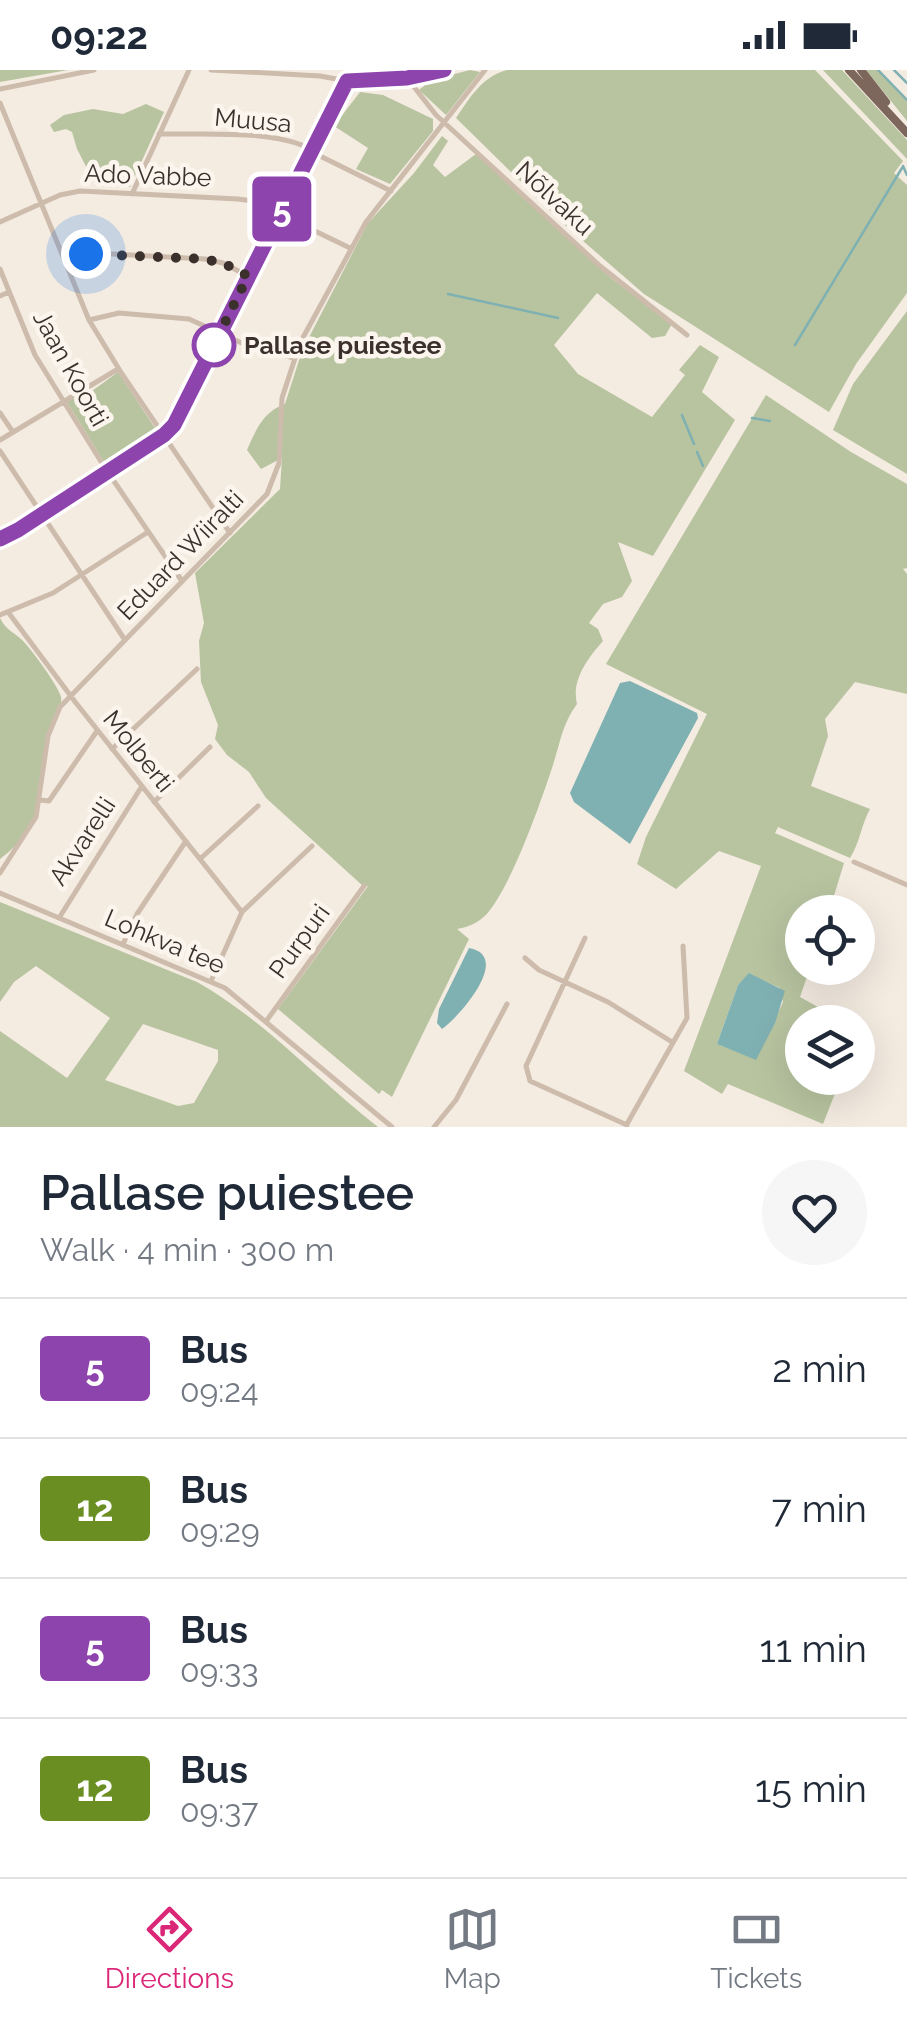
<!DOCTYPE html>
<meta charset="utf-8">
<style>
body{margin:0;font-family:Raleway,sans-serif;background:#f6f6f7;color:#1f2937;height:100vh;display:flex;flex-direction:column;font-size:38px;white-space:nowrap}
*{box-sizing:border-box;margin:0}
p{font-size:32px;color:#747a83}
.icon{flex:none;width:55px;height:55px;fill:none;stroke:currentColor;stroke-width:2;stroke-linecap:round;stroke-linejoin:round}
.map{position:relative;height:1057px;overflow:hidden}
.side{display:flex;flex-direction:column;background:#fff;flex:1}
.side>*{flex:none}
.badge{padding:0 20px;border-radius:8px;font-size:35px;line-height:65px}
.tools{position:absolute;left:785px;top:825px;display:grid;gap:20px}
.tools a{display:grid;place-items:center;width:90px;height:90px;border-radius:50%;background:#fff;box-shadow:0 10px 40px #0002;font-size:50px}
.you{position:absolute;width:50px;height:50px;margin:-25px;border:8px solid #fff;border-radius:50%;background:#1a73e8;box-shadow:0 0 0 15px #1a73e833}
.map>.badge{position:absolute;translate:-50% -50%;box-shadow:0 0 0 5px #fff}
.round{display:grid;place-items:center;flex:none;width:105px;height:105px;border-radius:52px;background:#f6f6f7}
.head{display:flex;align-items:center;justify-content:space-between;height:170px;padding:0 40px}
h1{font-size:48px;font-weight:600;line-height:75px}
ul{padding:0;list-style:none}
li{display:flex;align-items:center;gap:30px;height:140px;padding:0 40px;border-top:2px solid #e0e1e3}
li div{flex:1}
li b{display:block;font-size:38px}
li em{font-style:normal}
li .badge{min-width:110px;font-weight:700;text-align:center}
.status{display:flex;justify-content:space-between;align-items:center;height:70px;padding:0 50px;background:#fff;direction:ltr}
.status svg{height:28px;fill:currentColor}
.tab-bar{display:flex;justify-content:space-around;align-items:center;height:140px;border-top:2px solid #e0e1e3;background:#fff;font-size:28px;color:#747a83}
.tab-bar a{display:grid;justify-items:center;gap:5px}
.tab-bar .selected{color:#db2777}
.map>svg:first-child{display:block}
.green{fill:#b8c4a0;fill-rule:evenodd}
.water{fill:#7fb0b2}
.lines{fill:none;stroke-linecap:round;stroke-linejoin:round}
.stream{stroke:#7fb0b2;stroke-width:2.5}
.minor{stroke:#cdbbac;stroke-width:5}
.major{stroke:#7d675c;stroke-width:8}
.line-casing{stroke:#fff;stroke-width:22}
.line{stroke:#8e44ad;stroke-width:15}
.walk{stroke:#3b302b;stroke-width:10;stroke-dasharray:0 18}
.stop-dot{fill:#fff;stroke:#8e44ad;stroke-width:5}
.labels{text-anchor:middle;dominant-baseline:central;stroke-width:9;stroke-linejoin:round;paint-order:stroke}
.street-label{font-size:25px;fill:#3b302b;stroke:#fbf5ee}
.stop-label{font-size:25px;font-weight:bold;fill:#3b302b;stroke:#fbf5ee;text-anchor:start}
</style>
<div class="status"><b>09:22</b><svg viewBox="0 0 49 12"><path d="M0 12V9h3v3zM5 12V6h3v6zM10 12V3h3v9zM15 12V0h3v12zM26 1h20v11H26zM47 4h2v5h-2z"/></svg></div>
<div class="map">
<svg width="907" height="1057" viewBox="0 0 907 1057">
<rect width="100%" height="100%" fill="#f4ebe1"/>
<!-- green -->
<path class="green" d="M0,0H68L0,12Z
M470,0L480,2L446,45L419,20L424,16V12Z
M507,0H815L903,91L894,103L907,115V223L856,294L829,342L644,224L567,157L456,48C470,28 481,7 507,0Z
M823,0H842L907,70V89Z
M866,0H877L907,31V51Z
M360,22L383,25L433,49V61L390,114L356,99L368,78L334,56Z
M146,34L164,42L130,117L96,116L77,79L72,62L66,59L54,62L50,55L64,45L93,39L123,44Z
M442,66L448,71L433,95L445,107L476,84L611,208L672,254L665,266L652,268L597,223L554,275L578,304L652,347L685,305L679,300L700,275L719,287L702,322L735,350L653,486L618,472L632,511L622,527L603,534L589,553L598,559L603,571C588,588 571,610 577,634C562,654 560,674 552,698C539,737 514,808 490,840C482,851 470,857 457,859L469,869L392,1027L382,1020L379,1024L278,939L368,816H363L266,728L249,702L227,685L215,669L218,655L201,612L199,571L204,553L195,503L280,419L282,388L261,399L247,380C257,358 263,342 285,334L302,281L368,153L414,103Z
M907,241V404L833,360L853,314Z
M118,302L157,361L106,395L67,332L89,320L92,321Z
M766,325L851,382L907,414V498L903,499L907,504V624L855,612L825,649L828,666L811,716L870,739C861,755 861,770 850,788L778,757L775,763L844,793L829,842H802V898H810L800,927L845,952H802V1008H841L823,1054L728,1014L722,1024L684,1001L761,796L719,781L676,819L637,794L646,767L707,644L606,594ZM749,904L780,918L783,932L756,989L717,974L738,915Z
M0,548C6,560 12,561 21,569C30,577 59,617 61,627C63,640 52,652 49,663C31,717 54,749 0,789Z
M0,832L197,912C266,951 316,1009 378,1057H0V961L67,1008L110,948L36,896L14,912L0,932ZM143,954L218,980V991L194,1033L178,1036L105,1010Z"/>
<!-- water -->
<path class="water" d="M630,611L697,643L698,648L630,774L574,732L570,723L620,613Z
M469,878C513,886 459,947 442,959L437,953L439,939Z
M749,903L785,921L775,953L756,990L717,974L738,915Z"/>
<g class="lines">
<!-- stream -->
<path class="stream" d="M878,0L907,30
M894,0L907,13
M903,96L907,105
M448,224L558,248
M795,275L902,98
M682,345L694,374
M752,348L770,351
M697,382L703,396"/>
<!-- minor -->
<path class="minor" d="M211,0L320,6L347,11L407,8L444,0
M407,8L436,45L600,196L687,265
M0,19L94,0
M0,33L89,250L122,304L230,463
M159,64C197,65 290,58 316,84L391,121
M132,124L189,0
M0,152L60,125L80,121L238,129L253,131L350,178
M65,192L94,183L205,189L223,193L248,206
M0,199L35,285L105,398L182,511
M0,226L9,222
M89,250L119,243L189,249L246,275L294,288
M0,343L13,362
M0,370L118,299
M0,381L125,570
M0,469L108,402L164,365L173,355L347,11
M8,542L76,633L242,842
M0,545L53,523L148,462
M112,679L197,599
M40,730L49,731L97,661
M154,732L210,677
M200,789L258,736
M854,792L907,815
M0,803L36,747L48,666L60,637L267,424L279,393L282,328L300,273L366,152L485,0
M0,823L225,918L392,1057
M59,848L142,716
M585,868L526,996L530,1011L627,1055
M123,874L137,844L186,771
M525,888L539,900L608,932L672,972
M211,911L242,842L312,776
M267,950L364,816
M627,1054L687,948L683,876
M434,1057L456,1030L507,934"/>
<!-- major -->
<path class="major" d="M849,0L907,63
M861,0L886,32"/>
</g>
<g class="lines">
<defs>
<path id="line" d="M0,469L18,460L164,365L174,355L347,11L407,8L444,0"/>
</defs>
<!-- line casing -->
<use href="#line" class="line-casing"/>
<!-- line -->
<use href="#line" class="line"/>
<!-- walk -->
<path class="walk" d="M86,184L204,189L223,193L248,206L214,275"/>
</g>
<!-- markers -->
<circle class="stop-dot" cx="214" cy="275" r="20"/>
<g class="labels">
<!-- street labels -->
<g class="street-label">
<text transform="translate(253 50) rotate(5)">Muusa</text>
<text transform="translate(148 105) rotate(2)">Ado Vabbe</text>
<text transform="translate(555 128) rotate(43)">Nõlvaku</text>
<text transform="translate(71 298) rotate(61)">Jaan Koorti</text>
<text transform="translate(180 485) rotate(-46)">Eduard Wiiralti</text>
<text transform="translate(139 681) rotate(51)">Molberti</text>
<text transform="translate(82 771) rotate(-57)">Akvarelli</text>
<text transform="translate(165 871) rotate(23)">Lohkva tee</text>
<text transform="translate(299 871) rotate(-54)">Purpuri</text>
</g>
<!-- stop labels -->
<g class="stop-label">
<text x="244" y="275">Pallase puiestee</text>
</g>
</g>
</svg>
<div class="tools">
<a><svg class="icon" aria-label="locate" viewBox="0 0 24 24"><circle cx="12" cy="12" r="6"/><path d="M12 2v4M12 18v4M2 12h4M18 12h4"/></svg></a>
<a><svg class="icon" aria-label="layers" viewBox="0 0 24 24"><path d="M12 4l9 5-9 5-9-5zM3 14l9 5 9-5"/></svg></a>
</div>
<div class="you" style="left:86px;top:184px"></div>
<b class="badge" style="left:282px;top:139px;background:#8e44ad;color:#fff">5</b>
</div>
<section class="side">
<div class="head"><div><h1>Pallase puiestee</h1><p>Walk · 4 min · 300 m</p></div><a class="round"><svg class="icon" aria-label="heart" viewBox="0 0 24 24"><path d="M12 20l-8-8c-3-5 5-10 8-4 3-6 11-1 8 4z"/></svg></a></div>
<ul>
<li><span class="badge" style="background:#8e44ad;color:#fff">5</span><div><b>Bus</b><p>09:24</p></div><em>2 min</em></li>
<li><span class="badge" style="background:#6b8e23;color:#fff">12</span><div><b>Bus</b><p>09:29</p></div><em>7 min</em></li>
<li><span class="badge" style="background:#8e44ad;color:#fff">5</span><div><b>Bus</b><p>09:33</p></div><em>11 min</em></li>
<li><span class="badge" style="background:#6b8e23;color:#fff">12</span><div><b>Bus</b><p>09:37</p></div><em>15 min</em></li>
</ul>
</section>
<nav class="tab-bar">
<a class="selected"><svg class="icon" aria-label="directions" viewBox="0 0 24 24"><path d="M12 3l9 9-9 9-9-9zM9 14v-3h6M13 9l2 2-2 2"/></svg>Directions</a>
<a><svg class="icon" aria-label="map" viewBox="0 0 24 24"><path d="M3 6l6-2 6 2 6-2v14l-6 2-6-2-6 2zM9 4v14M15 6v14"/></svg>Map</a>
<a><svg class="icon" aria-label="tickets" viewBox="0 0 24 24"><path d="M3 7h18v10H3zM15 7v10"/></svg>Tickets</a>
</nav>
